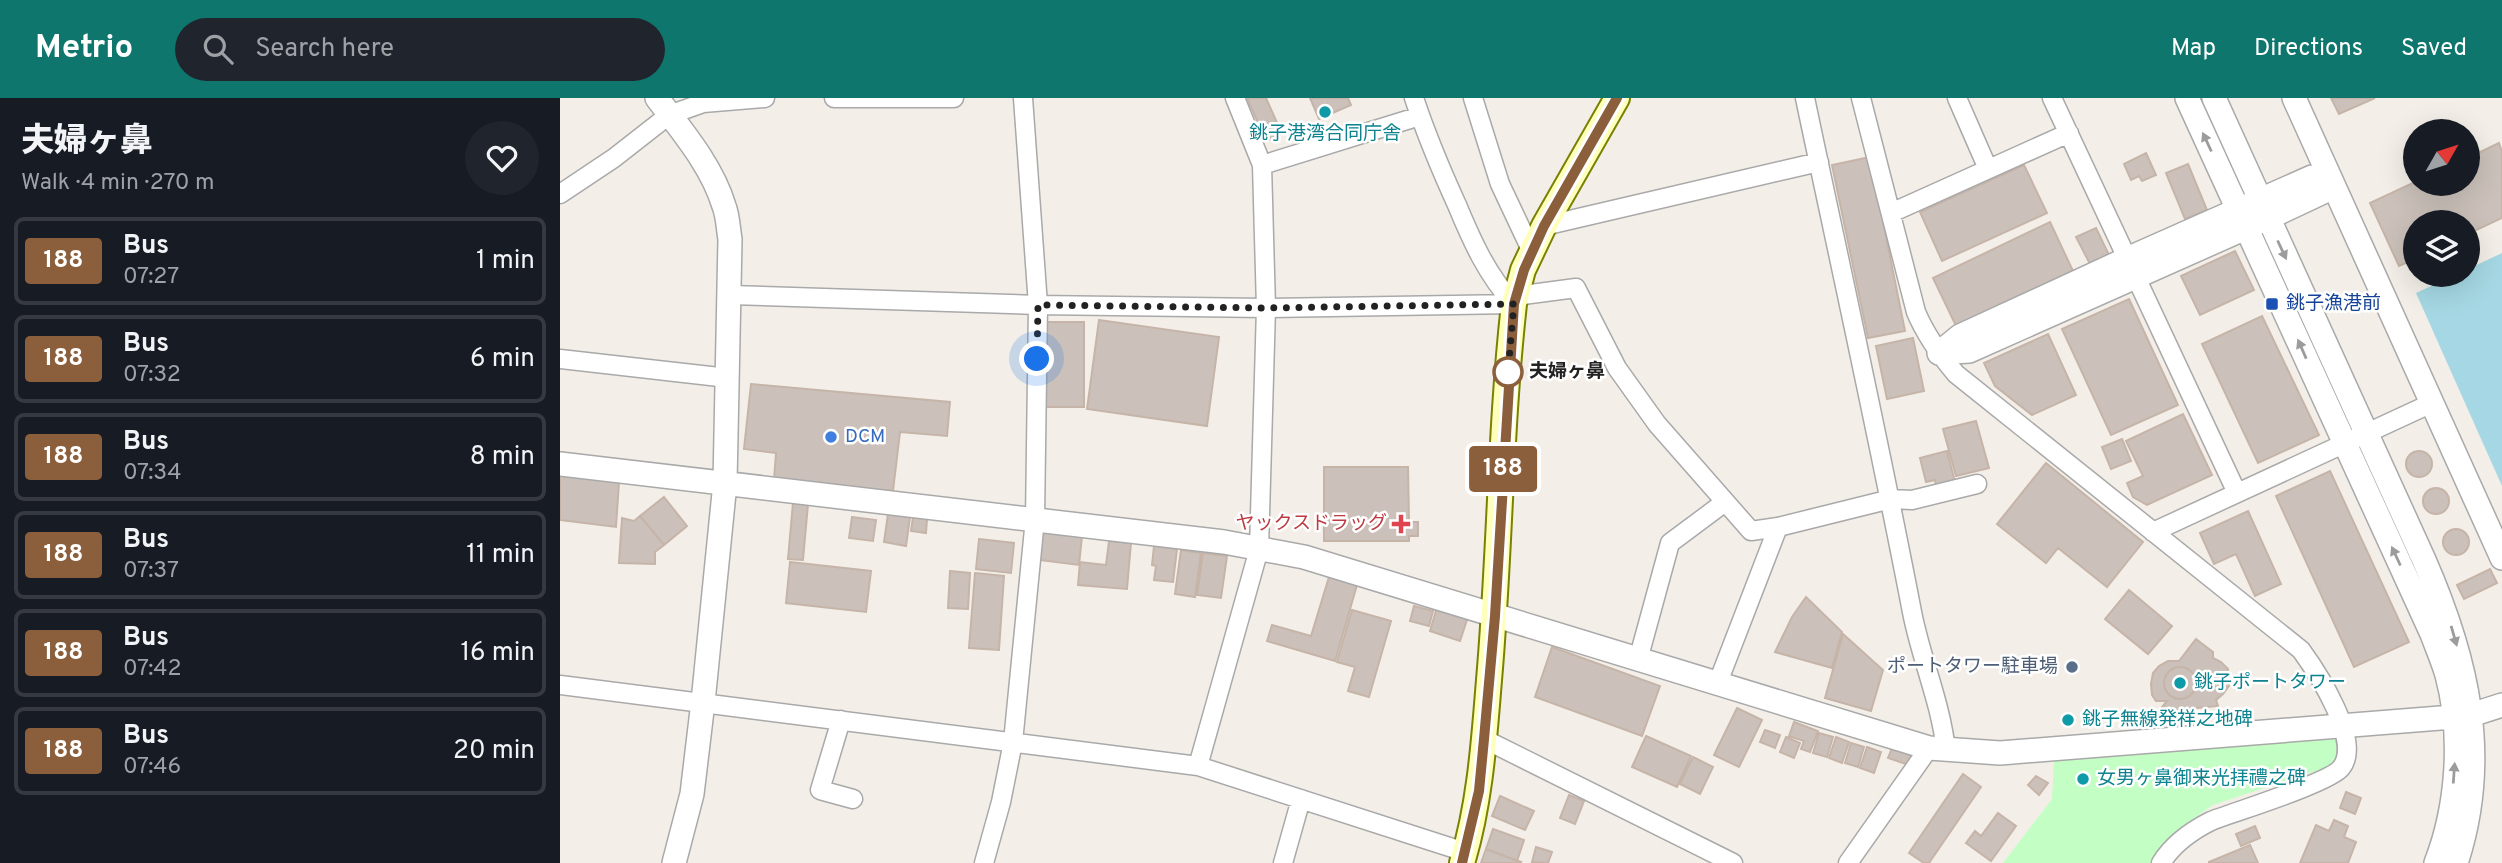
<!DOCTYPE html>
<meta charset="utf-8">
<style>
body{margin:0;font-family:Overpass,"Noto Sans JP",sans-serif;background:#20242c;color:#f1f3f6;height:100vh;display:flex;flex-direction:column;font-size:26px;white-space:nowrap}
*{box-sizing:border-box;margin:0}
p{font-size:23px;color:#9ea1a6}
.icon{flex:none;width:38px;height:38px;fill:none;stroke:currentColor;stroke-width:2;stroke-linecap:round;stroke-linejoin:round}
.map{position:relative;flex:1;overflow:hidden}
.side{display:flex;flex-direction:column;background:#171b24;width:560px}
.side>*{flex:none}
.badge{padding:0 14px;border-radius:5px;font-size:24px;line-height:46px}
.needle{width:46px;rotate:51deg}
.fabs{position:absolute;left:1843px;top:21px;display:grid;gap:14px}
.fabs a{display:grid;place-items:center;width:77px;height:77px;border-radius:50%;background:#171b24;box-shadow:0 7px 28px #0002;font-size:35px}
.you{position:absolute;width:35px;height:35px;margin:-18px;border:5px solid #fff;border-radius:50%;background:#1a73e8;box-shadow:0 0 0 10px #1a73e833}
.map>.badge{position:absolute;translate:-50% -50%;box-shadow:0 0 0 4px #fff}
.round{display:grid;place-items:center;flex:none;width:74px;height:74px;border-radius:37px;background:#20242c}
.overview{display:flex;align-items:center;justify-content:space-between;height:119px;padding:0 21px}
h1{font-size:33px;font-weight:800;line-height:52px}
ul{padding:0;list-style:none}
li{display:flex;align-items:center;gap:21px;height:88px;margin:0 14px 10px;padding:0 7px;border:4px solid #363941;border-radius:10px}
li div{flex:1}
li b{display:block;font-size:26px}
li em{font-style:normal}
li .badge{min-width:77px;font-weight:700;text-align:center}
header{display:flex;align-items:center;gap:42px;box-sizing:border-box;height:98px;padding:0 35px;background:#0f766e;color:#fff}
header strong{font-size:33px}
nav{display:flex;gap:38px;margin-inline-start:auto;font-size:24px}
.search{width:490px;height:63px;background:#20242c;display:flex;align-items:center;gap:18px;box-sizing:border-box;padding:0 24px;border-radius:38px;color:#9ea1a6;font-size:26px}
main{display:flex;flex:1;min-height:0}
.map>svg:first-child{display:block}
.park{fill:#c3ffc5}
.water{fill:#a5d8e4}
.building{fill:#cbc1ba;stroke:#c6b4a8;stroke-width:2}
.lines{fill:none;stroke-linecap:round;stroke-linejoin:round}
.minor-casing{stroke:#a9a9a9;stroke-width:21}
.tertiary-casing{stroke:#a9a9a9;stroke-width:26}
.secondary-casing{stroke:#798200;stroke-width:28}
.minor{stroke:#fff;stroke-width:18}
.tertiary{stroke:#fff;stroke-width:23}
.secondary{stroke:#feffba;stroke-width:24}
.oneway{fill:#9c9c9c}
.line-casing{stroke:#fff;stroke-width:16}
.line{stroke:#8b5e3c;stroke-width:10}
.walk{stroke:#222;stroke-width:7;stroke-dasharray:0 12.6}
.culture-dot{fill:#0f9aa8;stroke:#fff;stroke-width:2.5}
.transit-dot{fill:#1a4fb4;stroke:#fff;stroke-width:2.5}
.stop-dot{fill:#fff;stroke:#8b5e3c;stroke-width:3.5}
.shop-dot{fill:#3f7fe0;stroke:#fff;stroke-width:2.5}
.health-dot{fill:#e0444e;stroke:#fff;stroke-width:2.5}
.service-dot{fill:#5c6f8a;stroke:#fff;stroke-width:2.5}
.labels{text-anchor:middle;dominant-baseline:central;stroke-width:5;stroke-linejoin:round;paint-order:stroke}
.culture-label{font-size:19px;fill:#0d838f;stroke:#fff;text-anchor:start}
.transit-label{font-size:19px;fill:#164399;stroke:#fff;text-anchor:start}
.stop-label{font-size:19px;font-weight:bold;fill:#222;stroke:#fff;text-anchor:start}
.shop-label{font-size:19px;fill:#366cbe;stroke:#fff;text-anchor:start}
.health-label{font-size:19px;fill:#be3a42;stroke:#fff;text-anchor:end}
.service-label{font-size:19px;fill:#4e5e75;stroke:#fff;text-anchor:end}
</style>
<header>
<strong>Metrio</strong>
<div class="search"><svg class="icon" aria-label="search" viewBox="0 0 24 24"><circle cx="10" cy="10" r="6"/><path d="M15 15l6 6"/></svg>Search here</div>
<nav><a>Map</a><a>Directions</a><a>Saved</a></nav>
</header>
<main>
<section class="side">
<div class="overview"><div><h1>夫婦ヶ鼻</h1><p>Walk · 4 min · 270 m</p></div><a class="round"><svg class="icon" aria-label="heart" viewBox="0 0 24 24"><path d="M12 20l-8-8c-3-5 5-10 8-4 3-6 11-1 8 4z"/></svg></a></div>
<ul>
<li><span class="badge" style="background:#8b5e3c;color:#fff">188</span><div><b>Bus</b><p>07:27</p></div><em>1 min</em></li>
<li><span class="badge" style="background:#8b5e3c;color:#fff">188</span><div><b>Bus</b><p>07:32</p></div><em>6 min</em></li>
<li><span class="badge" style="background:#8b5e3c;color:#fff">188</span><div><b>Bus</b><p>07:34</p></div><em>8 min</em></li>
<li><span class="badge" style="background:#8b5e3c;color:#fff">188</span><div><b>Bus</b><p>07:37</p></div><em>11 min</em></li>
<li><span class="badge" style="background:#8b5e3c;color:#fff">188</span><div><b>Bus</b><p>07:42</p></div><em>16 min</em></li>
<li><span class="badge" style="background:#8b5e3c;color:#fff">188</span><div><b>Bus</b><p>07:46</p></div><em>20 min</em></li>
</ul>
</section>
<div class="map">
<svg width="1942" height="765" viewBox="0 0 1942 765">
<rect width="100%" height="100%" fill="#f3efe8"/>
<!-- park -->
<path class="park" d="M1773,641L1778,643V656L1770,668L1653,707L1621,729L1591,765H1443L1492,701L1494,662Z"/>
<!-- water -->
<path class="water" d="M1942,155V388L1856,195L1895,177H1908V171Z"/>
<!-- building -->
<path class="building" d="M687,0H706L722,36L706,43Z
M750,0H788L791,7L759,21Z
M1771,0H1815L1779,16Z
M1939,45L1942,54V120L1908,136V124H1855V161L1839,168L1810,105L1855,84L1908,86V60Z
M1586,55L1596,77L1582,83L1579,78L1571,82L1564,66Z
M1310,59L1345,233L1308,240L1272,67Z
M1628,66L1647,112L1625,121L1606,75Z
M1464,67L1487,115L1382,163L1360,114Z
M1490,124L1513,173L1396,228L1373,180Z
M1536,130L1549,157L1530,166L1516,139Z
M1675,153L1694,192L1640,217L1621,178Z
M1569,201L1618,307L1551,337L1502,231Z
M1702,218L1759,337L1698,365L1642,246Z
M539,222L659,239L647,328L527,311Z
M484,224H524V309H484Z
M1488,236L1516,297L1472,317L1435,288L1424,265Z
M1353,240L1364,293L1327,301L1316,248Z
M191,286L390,304L387,338L340,334L333,393L214,382L216,355L184,351Z
M1623,316L1652,377L1587,407L1573,399L1567,385L1583,378L1566,343Z
M1416,323L1429,370L1396,378L1383,331Z
M1562,341L1571,363L1551,371L1542,349Z
M1387,353L1395,384L1376,388L1375,382L1366,384L1360,360Z
M1846 366a13 13 0 1 1 26 0a13 13 0 1 1-26 0Z
M1486,365L1583,444L1547,489L1498,450L1486,465L1437,426Z
M764,369H848L849,424H858V438H849V443H764Z
M1770,373L1849,544L1794,569L1716,398Z
M0,377L59,384L56,429L0,422Z
M1863 403a13 13 0 1 1 26 0a13 13 0 1 1-26 0Z
M104,399L127,428L104,447L80,418Z
M233,405L248,406L243,462L228,461Z
M1688,413L1721,486L1695,498L1676,456L1654,466L1640,435Z
M328,416L350,419L346,448L324,444Z
M80,418L104,447L95,454V466L59,465L62,420L74,423Z
M292,419L316,422L313,443L289,440Z
M353,419L367,421L366,435L351,433Z
M1883 444a13 13 0 1 1 26 0a13 13 0 1 1-26 0Z
M482,433L522,438L519,467L479,462Z
M419,441L454,445L451,475L416,471Z
M549,443L571,445L567,491L518,487L520,464L546,467Z
M594,448L617,451L613,484L594,482L596,468L592,467Z
M621,452L641,455L635,499L615,496Z
M643,455L667,458L661,500L637,497Z
M230,464L311,473L306,514L226,505Z
M1930,471L1937,485L1904,501L1897,487Z
M390,473L410,475L408,511L388,510Z
M415,475L444,478L439,552L409,550Z
M769,479L797,487L775,563L707,543L712,527L751,538Z
M1569,492L1612,528L1588,556L1545,521Z
M1246,499L1282,534L1272,570L1215,554L1232,519Z
M854,508L873,513L869,528L850,523Z
M877,509L908,519L900,543L870,533Z
M792,512L831,523L809,599L788,593L795,569L777,564Z
M1283,536L1323,572L1311,613L1265,600Z
M1636,541L1653,554V560L1661,564L1668,571L1669,588L1663,596L1656,602L1658,608L1598,614L1607,603H1596L1592,597L1591,586L1593,575L1599,568L1608,563H1619Z
M992,549L1100,588L1082,638L975,599Z
M1604 585a16 16 0 1 1 32 0a16 16 0 1 1-32 0Z
M1177,610L1202,622L1179,669L1154,657Z
M1234,624L1258,633L1250,654L1241,651L1244,643L1229,638Z
M1205,632L1220,637L1215,650L1200,644Z
M1259,635L1273,639L1267,659L1253,655Z
M1086,638L1131,658L1117,689L1072,669Z
M1226,639L1240,645L1234,660L1220,654Z
M1276,639L1289,644L1282,665L1269,660Z
M1291,645L1304,649L1298,669L1285,665Z
M1307,649L1321,654L1314,675L1300,670Z
M1332,650L1352,657L1349,667L1328,660Z
M1133,659L1153,669L1140,696L1120,686Z
M1403,676L1421,689L1369,765H1364L1349,755Z
M1476,678L1488,685L1479,697L1468,687Z
M1786,694L1801,700L1795,716L1780,710Z
M1009,697L1024,703L1015,726L1000,720Z
M940,698L974,713L965,732L932,718Z
M1438,715L1456,728L1431,763L1406,745L1415,733L1421,738Z
M1774,722L1788,728L1784,739L1796,744L1788,765H1740L1756,727L1769,733Z
M1695,728L1700,740L1681,748L1676,736Z
M933,731L964,742L957,763L926,751Z
M1690,747L1698,765H1649V764Z
M976,749L992,754L988,765L972,764Z
M926,751L961,764L960,765H921Z"/>
<g class="lines">
<defs>
<path id="minor" d="M274,0H394
M854,0C866,36 881,72 897,107C912,143 927,177 954,206
M913,0L940,86L972,154
M1245,0C1281,171 1319,342 1352,514C1361,561 1381,605 1386,653
M1301,0L1356,214C1366,238 1380,257 1396,276L1741,552C1757,574 1803,644 1781,670C1769,685 1674,714 1651,723C1631,733 1613,746 1601,765
M1397,0L1428,71
M1492,0L1677,395
M702,67L860,18
M0,96L54,60L109,17L143,5L205,0
M1331,115L1509,35
M984,128L1259,64
M170,197L478,207L706,210L954,206
M956,198L1016,190L1057,270L1097,326L1191,433L1218,429L1331,401L1352,402L1417,386
M0,261L168,280
M1593,434L1872,305
M1078,562L1110,445L1165,404
M0,587L638,668L905,754
M1157,587L1218,429
M281,622L260,692L293,701
M924,641L1173,765
M638,668L699,451L706,210L702,67L675,0
M424,765L441,704L453,644L475,421L478,207L463,0
M723,765L741,701
M1288,765L1369,650"/>
<path id="tertiary" d="M97,0C122,33 152,68 164,108C168,118 168,130 170,141L165,385L143,604L132,696L114,765
M1627,0L1872,536C1877,550 1883,563 1887,577C1903,637 1898,708 1876,765
M1654,0L1864,462C1907,560 1931,659 1896,765
M1734,0L1942,460
M1752,79L1770,81L1763,94L1708,120L1409,253L1379,255L1400,238L1567,161Z
M0,366L664,444L744,459L1369,650L1440,655L1893,619L1911,617L1942,607"/>
<path id="secondary" d="M902,765C920,705 924,644 929,582C940,457 940,331 954,206L963,172L984,128L1057,0"/>
</defs>
<!-- minor casing -->
<use href="#minor" class="minor-casing"/>
<!-- tertiary casing -->
<use href="#tertiary" class="tertiary-casing"/>
<!-- secondary casing -->
<use href="#secondary" class="secondary-casing"/>
<!-- minor -->
<use href="#minor" class="minor"/>
<!-- tertiary -->
<use href="#tertiary" class="tertiary"/>
<!-- secondary -->
<use href="#secondary" class="secondary"/>
</g>
<!-- one-way arrows -->
<defs><path id="oneway-solid" d="M-6-.8H1V-3.2L6.5 0L1 3.2V.8H-6Z" transform="scale(1.75)"/></defs>
<g class="oneway">
<use href="#oneway-solid" transform="translate(1647 44) rotate(-115)"/>
<use href="#oneway-solid" transform="translate(1722 152) rotate(65)"/>
<use href="#oneway-solid" transform="translate(1742 251) rotate(-114)"/>
<use href="#oneway-solid" transform="translate(1836 458) rotate(-115)"/>
<use href="#oneway-solid" transform="translate(1894 538) rotate(74)"/>
<use href="#oneway-solid" transform="translate(1894 675) rotate(-86)"/>
</g>
<g class="lines">
<defs>
<path id="line" d="M902,765L919,693L924,641L935,518L954,206L964,172L984,128L1057,0"/>
</defs>
<!-- line casing -->
<use href="#line" class="line-casing"/>
<!-- line -->
<use href="#line" class="line"/>
<!-- walk -->
<path class="walk" d="M477,261L478,207L706,210L954,206L948,274"/>
</g>
<!-- markers -->
<g class="culture-dot">
<circle cx="765" cy="14" r="7"/>
<circle cx="1620" cy="585" r="7"/>
<circle cx="1508" cy="622" r="7"/>
<circle cx="1523" cy="681" r="7"/>
</g>
<rect class="transit-dot" x="1705" y="199" width="14" height="14" rx="3.5"/>
<circle class="stop-dot" cx="948" cy="274" r="14"/>
<circle class="shop-dot" cx="271" cy="339" r="7"/>
<path class="health-dot" d="M837.5 415.5h7v7h7v7h-7v7h-7v-7h-7v-7h7z"/>
<circle class="service-dot" cx="1512" cy="569" r="7"/>
<g class="labels">
<!-- culture labels -->
<g class="culture-label">
<text x="765" y="36" text-anchor="middle">銚子港湾合同庁舎</text>
<text x="1634" y="585">銚子ポートタワー</text>
<text x="1522" y="622">銚子無線発祥之地碑</text>
<text x="1537" y="681">女男ヶ鼻御来光拝禮之碑</text>
</g>
<!-- transit labels -->
<g class="transit-label">
<text x="1726" y="206">銚子漁港前</text>
</g>
<!-- stop labels -->
<g class="stop-label">
<text x="969" y="274">夫婦ヶ鼻</text>
</g>
<!-- shop labels -->
<g class="shop-label">
<text x="285" y="339">DCM</text>
</g>
<!-- health labels -->
<g class="health-label">
<text x="827" y="426">ヤックスドラッグ</text>
</g>
<!-- service labels -->
<g class="service-label">
<text x="1498" y="569">ポートタワー駐車場</text>
</g>
</g>
</svg>
<div class="fabs">
<a><svg class="needle" viewBox="-14 -14 28 28"><path d="M0-13l5 13h-10z" fill="#e53935"/><path d="M0 13l5-13h-10z" fill="#9ea1a6"/></svg></a>
<a><svg class="icon" aria-label="layers" viewBox="0 0 24 24"><path d="M12 4l9 5-9 5-9-5zM3 14l9 5 9-5"/></svg></a>
</div>
<div class="you" style="left:477px;top:261px"></div>
<b class="badge" style="left:943px;top:371px;background:#8b5e3c;color:#fff">188</b>
</div>
</main>
